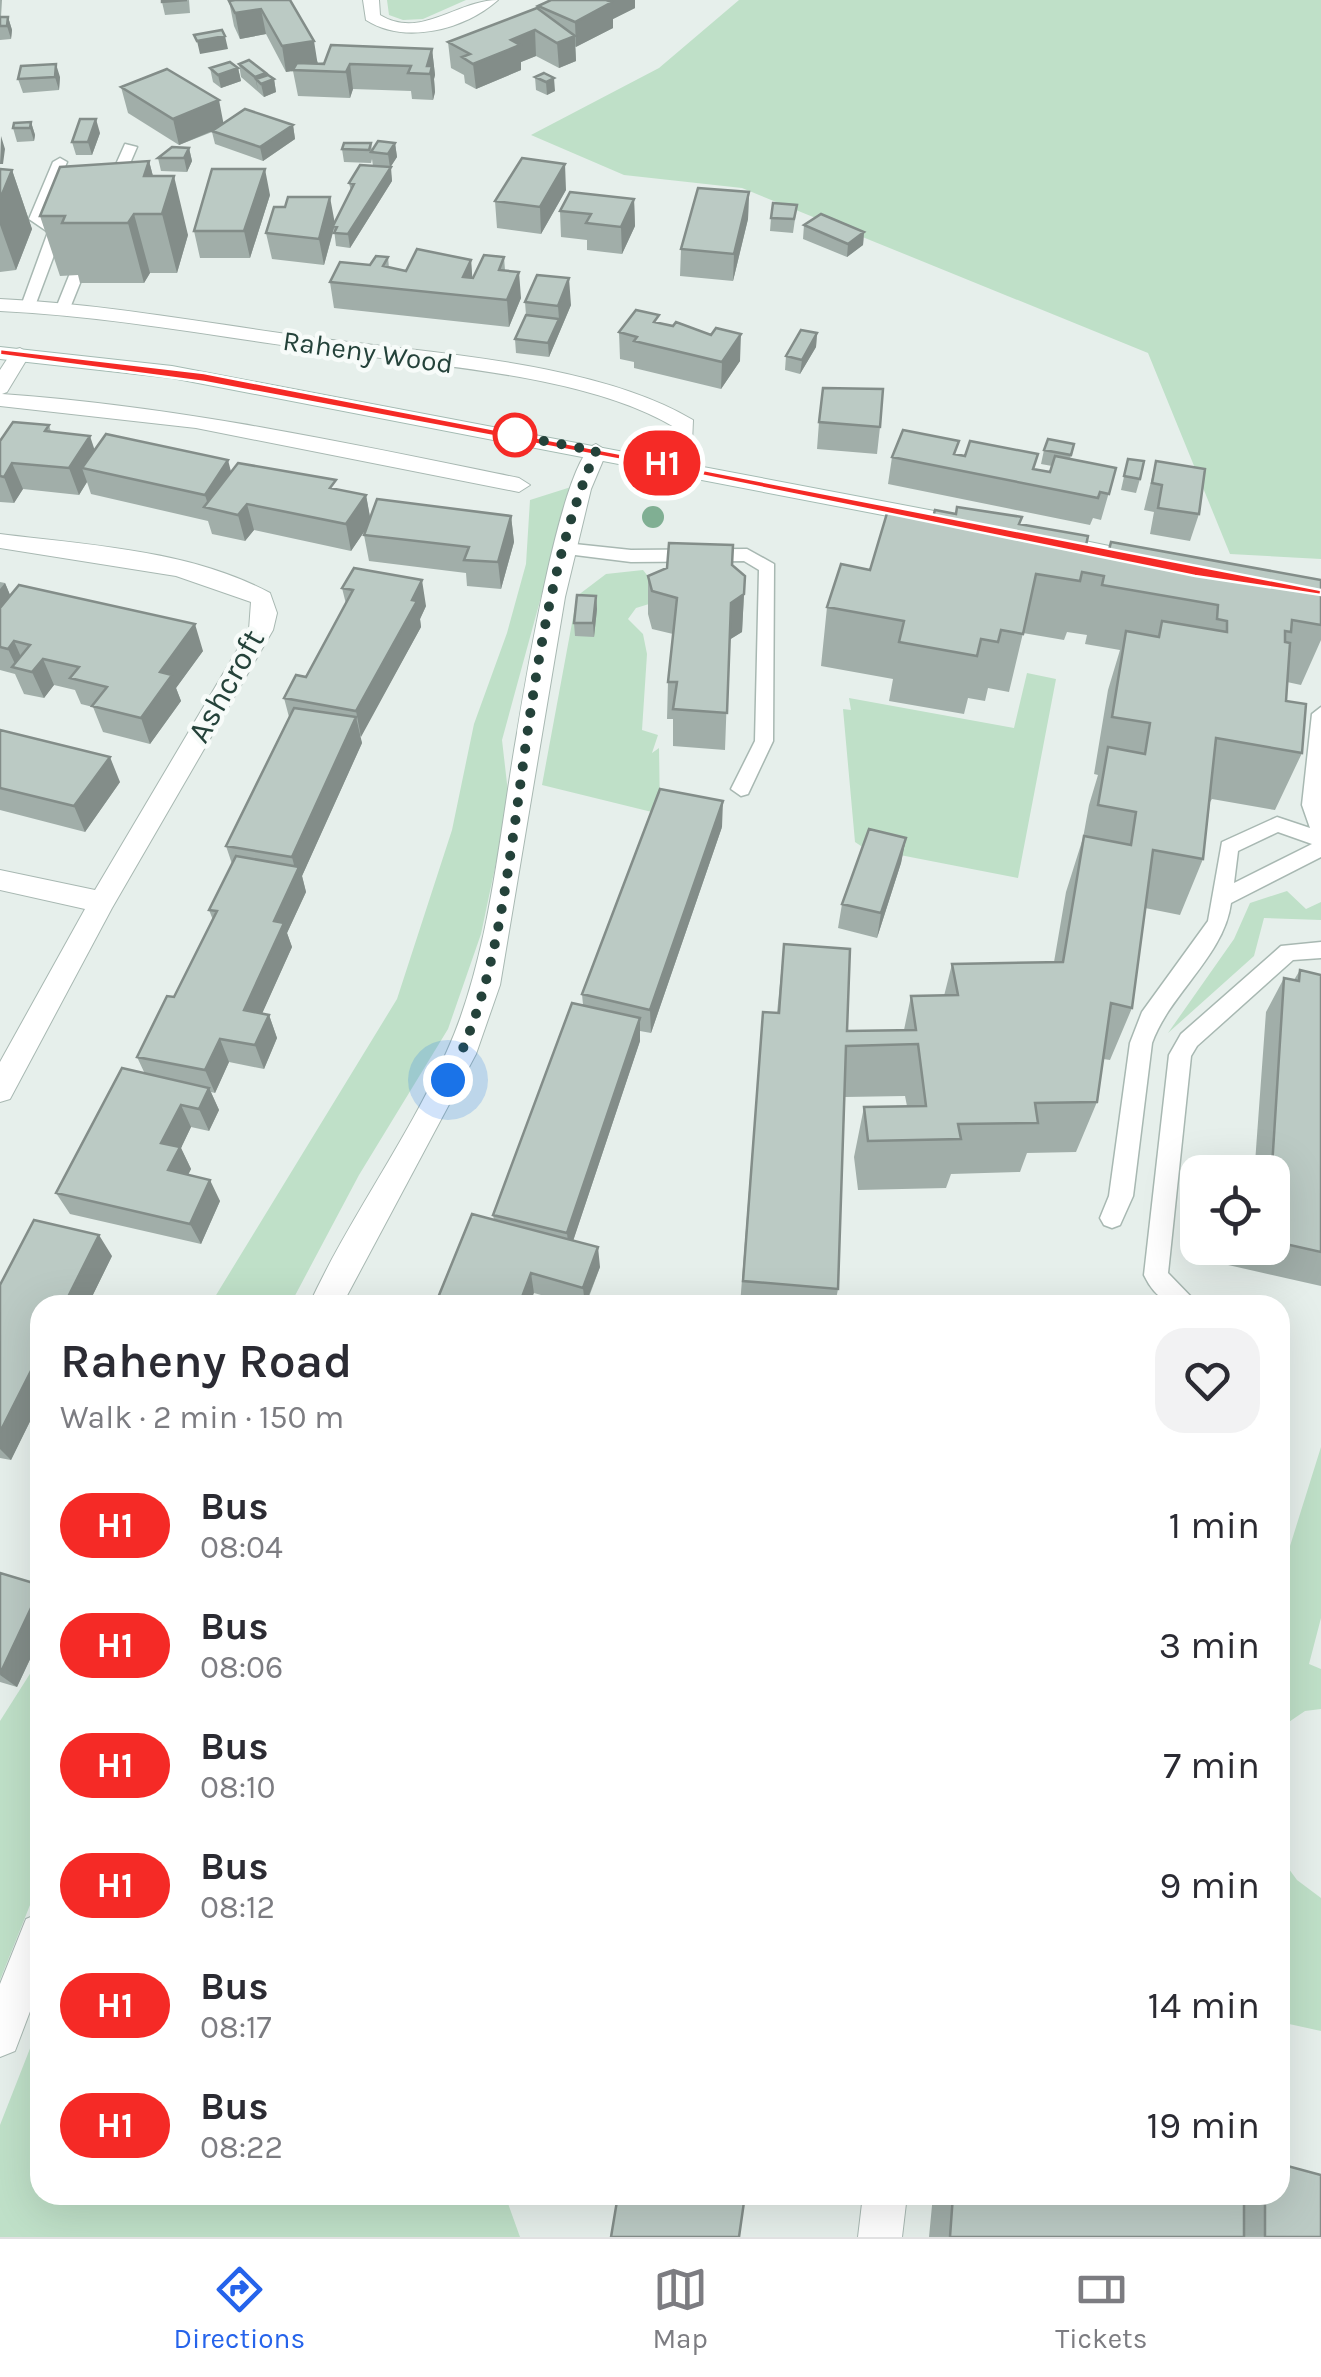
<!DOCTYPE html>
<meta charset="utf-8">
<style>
body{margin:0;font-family:Karla,sans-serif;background:#f2f2f3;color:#2b2b33;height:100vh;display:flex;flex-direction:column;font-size:38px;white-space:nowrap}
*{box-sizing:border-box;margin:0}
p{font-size:32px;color:#7c7c81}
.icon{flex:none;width:55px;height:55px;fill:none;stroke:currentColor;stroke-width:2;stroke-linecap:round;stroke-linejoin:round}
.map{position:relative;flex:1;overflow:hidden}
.details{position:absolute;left:30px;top:1295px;width:1260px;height:910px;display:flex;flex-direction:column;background:#fff;border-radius:30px;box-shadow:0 10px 40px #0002}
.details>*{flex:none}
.badge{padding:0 20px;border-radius:32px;font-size:35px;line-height:65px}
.controls{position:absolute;left:1180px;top:1155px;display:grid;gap:20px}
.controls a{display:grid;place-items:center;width:110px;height:110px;border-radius:20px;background:#fff;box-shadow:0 10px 40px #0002;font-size:50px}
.you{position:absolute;width:50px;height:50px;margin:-25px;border:8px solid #fff;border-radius:50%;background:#1a73e8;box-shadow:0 0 0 15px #1a73e833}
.map>.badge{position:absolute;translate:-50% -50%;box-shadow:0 0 0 5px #fff}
.round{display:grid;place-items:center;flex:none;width:105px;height:105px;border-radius:30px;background:#f2f2f3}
.headline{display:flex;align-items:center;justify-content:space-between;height:170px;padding:0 30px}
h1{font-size:48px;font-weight:600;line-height:75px}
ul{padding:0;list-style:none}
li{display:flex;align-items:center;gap:30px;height:120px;padding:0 30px}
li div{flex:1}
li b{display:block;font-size:38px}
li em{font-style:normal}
li .badge{min-width:110px;font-weight:700;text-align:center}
.tab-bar{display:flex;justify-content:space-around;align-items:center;height:140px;border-top:2px solid #e1e1e2;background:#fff;font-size:28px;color:#7c7c81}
.tab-bar a{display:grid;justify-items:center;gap:5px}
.tab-bar .selected{color:#2563eb}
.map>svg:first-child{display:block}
.green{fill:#bfe0c8}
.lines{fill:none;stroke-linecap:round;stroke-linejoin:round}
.service-casing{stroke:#a8b8b2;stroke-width:3}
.minor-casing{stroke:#a8b8b2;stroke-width:2}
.secondary-casing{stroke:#a4bbb3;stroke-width:2}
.service{fill:#fff;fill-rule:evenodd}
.minor{fill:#fff;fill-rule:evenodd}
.secondary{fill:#fff;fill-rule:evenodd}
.tree{fill:#80af93}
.wall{fill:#a1aea9}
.shaded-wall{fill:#838d89}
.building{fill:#bbcac4;stroke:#838d89;stroke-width:2.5}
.line{fill:#f52a26;stroke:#fff;stroke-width:2.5}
.walk{stroke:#24423a;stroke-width:10;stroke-dasharray:0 18}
.stop-dot{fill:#fff;stroke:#f52a26;stroke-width:5}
.labels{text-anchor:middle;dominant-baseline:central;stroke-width:9;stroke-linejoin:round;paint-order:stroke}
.far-street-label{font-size:28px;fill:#24423a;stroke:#f7fbf9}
.street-label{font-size:32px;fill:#24423a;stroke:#f7fbf9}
</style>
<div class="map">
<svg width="1321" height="2237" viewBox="0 0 1321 2237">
<rect width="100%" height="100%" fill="#e6efeb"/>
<!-- green -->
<path class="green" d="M387,0H466L423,19L403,20L389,15Z
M739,0H1321V559L1230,554L1148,353L742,188L624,175L531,135L659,68Z
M571,487L502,740L509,801L481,934L448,1029L359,1175L290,1305H210L397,999L452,830L474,724L507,633L526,564L530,500Z
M643,570L651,580L649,604L636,608L628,619L643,634L647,654L642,730L658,735L652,753L659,748L660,814L542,785L577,596L606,574Z
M1027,673L1056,679L1018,878L864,848L855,842L843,709L851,710L849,698L1014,728Z
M1287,891L1306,909L1321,902V920L1264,918L1254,956L1168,1033L1234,939L1250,903Z
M1321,1447V1618L1309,1664L1321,1669V1709L1305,1711L1280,1728V1578Z
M40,1658V1880L0,1980V1721Z
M1280,1857L1297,1880L1321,1898V2031L1280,2022Z
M40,2023V2195H505L520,2237H0V2125Z"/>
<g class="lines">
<defs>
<path id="service" d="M125,144L137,147L119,189L107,192L105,189Z
M60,158L67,162L44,218L63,231L35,306L28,310L21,306L48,232L29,219L53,162Z
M88,242L95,246L70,308L58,311L56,308L81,246Z
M565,543L631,550L747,549L774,564L773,741L748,794L741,796L731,789L755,741L759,570L744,561L631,562L559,553L556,549Z
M1321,707V857L1231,903C1224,956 1170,993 1152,1043L1133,1196L1120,1225L1112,1228L1104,1225L1100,1218L1109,1196L1130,1043L1142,1012L1208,921L1222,842L1277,817L1310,828L1302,805L1312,714ZM1278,832L1312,844L1234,883L1238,851Z
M1321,942V958L1293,960L1197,1046L1191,1056L1168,1273L1199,1305C1171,1305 1157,1302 1144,1275L1169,1055L1181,1034L1281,946Z"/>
<path id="minor" d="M363,0H379L380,15C421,40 457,0 498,0C464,30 405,45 366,20Z
M0,299C107,304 211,324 316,338C429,353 596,362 693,420L691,466L680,473L669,466L674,427C585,373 422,365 318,350C212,336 107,316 0,311Z
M20,348L30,354L7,392L2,394C177,406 347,443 519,478L530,485L519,492L196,428L0,406V370L13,350Z
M596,444L607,451L591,489L565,597L500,985L476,1054L342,1305H309C349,1218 408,1139 447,1051C490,956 499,835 517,733C524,691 562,453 596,444Z
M0,534C88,545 190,550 270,593L277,613L273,630L112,908L10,1099L0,1102V1062L85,909L0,890V870L95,890L249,630L251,602L176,576L0,548Z
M40,1913V1985L15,2051L0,2057V1984L26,1919Z
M863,2195H907L902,2237H858Z"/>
<path id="secondary" d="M0,347L172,366L971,518L982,525L971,532L172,378L0,359Z
M1046,533L1148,554L1160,561L1148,568L1038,545L1035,540Z"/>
</defs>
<!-- service casing -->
<use href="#service" class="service-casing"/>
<!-- minor casing -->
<use href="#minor" class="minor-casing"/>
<!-- secondary casing -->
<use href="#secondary" class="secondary-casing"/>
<!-- service -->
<use href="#service" class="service"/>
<!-- minor -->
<use href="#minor" class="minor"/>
<!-- secondary -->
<use href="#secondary" class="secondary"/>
</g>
<!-- trees -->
<circle class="tree" cx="653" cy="517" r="11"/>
<!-- wall -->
<path class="wall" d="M0,0H2L1,17H8L12,30L11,39L0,40Z
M189,0L190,13L165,15L162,2Z
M290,0L318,63L432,49L435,75L434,79L435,92L433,100L412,99L411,91L353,89L350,98L298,96L293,71L286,72L266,34L240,39L234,26L229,1Z
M551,0H635V8L613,19V28L575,47L576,61L559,68L536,56L521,62V70L476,89L465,83L464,75L451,68L448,42L538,9V6Z
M239,64L274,79L276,92L264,97L241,77Z
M210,68H238L241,81L221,88L213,82Z
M544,73L555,91L547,95L536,90L535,77Z
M60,77L59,90L23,93L18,79Z
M121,87L224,123L293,125L295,139L263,161L215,144L212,132L179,145L128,113Z
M31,122L35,135L34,141L17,142L13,128Z
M100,133L92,155H76L72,142Z
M371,143L372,151L395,143L397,157L390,167L392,181L350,248L336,246L334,229L324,265L272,259L266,233L335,223L351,191L349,183L373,166L372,159L371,163L344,162L342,149Z
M189,148L192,161L187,172L161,171L158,158Z
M149,161L153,176L188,235L177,273H150L144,283H80L78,275L60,276L40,216Z
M0,169L12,170L32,229L16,270L0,272Z
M566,190L541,234L497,228L495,201Z
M749,192L748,219L733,281L680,276L681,249Z
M270,195L250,258H200L194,231Z
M634,199L635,226L622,254L587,250V240L561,237L560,211Z
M797,205L793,233L770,231L771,218Z
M804,225L864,232L863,245L847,257L803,239Z
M388,257L389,268L406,271L471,260L472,278L504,257L505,270L521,298L509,327L334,308L330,282Z
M525,302L571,305L549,357L516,353L515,339L526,315Z
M619,332L740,361L721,389L634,368V362L620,359Z
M817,333L816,347L800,374L785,370L786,356Z
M819,422L880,427L877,454L817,449Z
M49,425L51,432L95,450L366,495L370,518L511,516L514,542L501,589L467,586L466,573L369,561L364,535L366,528L351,551L254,530L245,541L212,534L208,521L91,494L87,482L79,495L23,489L14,503L0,502V441Z
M1074,444L1070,459L1116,468L1101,520L1093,518L1090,525L888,484L892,457L957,454L1050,472L1052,466L1041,464L1044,450Z
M1128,459L1140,479L1136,493L1121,490Z
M1156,461L1199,514L1190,541L1150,534L1154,512L1144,510Z
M1020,525L1085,550L1107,554L1111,542L1321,580V640L1301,685L1287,682L1286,701L1302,753L1275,810L1212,799L1210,802L1203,859L1180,915L1145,908L1132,1008L1110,1060L1103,1059L1097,1102L1076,1152L1027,1153L1020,1172L951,1174L946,1188L858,1190L854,1157L864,1107L907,1106L905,1096L845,1097L838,1289L835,1305H740L763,1012L777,1013L784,944L847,1031L904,1030L911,996H944L952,964L1054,962L1066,892L1083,838L1089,805L1098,775L1094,774L1108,690L1120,650L1085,644L1087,635L1067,632L1064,640L1023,633L1009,692L988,688L985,701L968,698L964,714L889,701L893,679L821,666L827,607L870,570Z
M732,566L744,594L742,632L729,640L725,750L673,746V719H667L668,682L673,634L652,629L648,614V576Z
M0,582L5,583L10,595L203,651L176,688L181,701L150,744L103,732L93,707L81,704L75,690L54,685L44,698L24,694L15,674L0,670Z
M342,588L426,606L420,619L421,627L360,737L362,743L302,876L306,892L287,933L292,947L262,1013L269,1015L277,1038L264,1069L229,1062L215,1093L211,1092L219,1110L209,1131L191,1127L181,1148L191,1169L188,1175L220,1201L201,1244L70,1214L56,1193L145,1074L137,1057L174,997L213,920L209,910L232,864L226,846L289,717L284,698L306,677L346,604Z
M596,596L597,609L594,637L575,636L574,623Z
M0,730L120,782L85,832L0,810Z
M722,827L651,1033L640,1031V1041L573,1241L600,1267L586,1305H576L534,1293L494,1220L493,1215L583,1005L582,994Z
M906,838L901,863L877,938L838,928L842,904Z
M1300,970L1321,975V1286L1206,1260L1207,1248H1272V1172H1221L1230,1158L1255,1163L1266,1012L1284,978L1294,980Z
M112,1256L11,1460L0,1458V1285Z
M0,1573L40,1585V1638L17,1687L0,1682Z
M933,2195H1280L1321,2237H929Z"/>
<!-- shaded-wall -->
<path class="shaded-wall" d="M603,0H635V8L613,19V28L576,47L575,22Z
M261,9L266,34L240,39L235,13Z
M8,17L12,30L11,39L7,26Z
M535,30L536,56L521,62V70L476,89L473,64L511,40Z
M225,36L228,49L200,54L197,41Z
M575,36L576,61L559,68L557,43Z
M314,41L318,66L286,72L282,46Z
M432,49L435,75L434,79L435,92L433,100L430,74L427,66Z
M56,64L60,77L59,90L55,77Z
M350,64L353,89L350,98L346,72Z
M238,68L241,81L221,88L218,75Z
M266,73L268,81L274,79L276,92L264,97L261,84L256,79L258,90L255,77Z
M554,78L555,91L547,95L546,82Z
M219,100L224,126L179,145L173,119Z
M96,119L100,133L92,155L88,142Z
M31,122L35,135L34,141L30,128Z
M293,125L295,139L263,161L260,147Z
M1,136L5,149L3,164H0Z
M395,143L397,157L390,168L388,154Z
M189,148L192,161L187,172L184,158Z
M149,161L162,211L174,176L188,235L177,273L162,214L144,176Z
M565,164L566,190L541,234L540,207Z
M391,167L392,181L350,248L348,234Z
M265,169L270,195L250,258L244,231Z
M12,170L32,229L16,270L0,225V199Z
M749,192L748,219L733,281L734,254Z
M330,197L335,224L324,265L319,239Z
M634,199L635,226L622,254L621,227Z
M134,214L150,273L144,283L128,223Z
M864,232L863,245L847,257L848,244Z
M471,260L473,286L463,277Z
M519,272L521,298L509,327L507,300Z
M569,278L571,305L549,357L548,343L559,319L558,306Z
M817,333L816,347L800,374L802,360Z
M741,334L740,361L721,389L722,362Z
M90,436L99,463L82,468L87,482L79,495L69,468Z
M228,460L235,487L209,508L205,495Z
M12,463L23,489L14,503L4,477Z
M366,495L371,522L351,551L346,524Z
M247,504L254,530L245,541L238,515Z
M511,516L514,542L501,589L498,562Z
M422,580L426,606L420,619L421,627L361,737L356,711Z
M5,583L16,609L0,631V589Z
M744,594L742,632L729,640L731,603Z
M596,596L597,609L594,637L593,623Z
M195,624L203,651L176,688L181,701L150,744L141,718L160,672Z
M14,641L26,668H17L8,649Z
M43,659L54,685L44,698L32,672Z
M356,717L362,743L302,876L306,892L287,933L292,947L253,1034L244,1010L274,921L296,873L292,857Z
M110,757L120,782L85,832L74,806Z
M723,801L722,827L651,1033L650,1010Z
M906,838L901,863L877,938L881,913Z
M269,1015L277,1038L264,1069L255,1045Z
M640,1018V1041L569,1253L567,1233Z
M220,1039L229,1062L215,1093L205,1070Z
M209,1088L219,1110L209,1131L199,1109Z
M181,1105L191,1127L181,1148L191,1169L179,1192L168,1170L161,1143Z
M210,1180L220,1201L201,1244L190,1224Z
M99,1235L112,1256L88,1305H64Z
M598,1247L600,1267L585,1305L583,1288Z
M531,1273L534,1293L529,1305H519Z
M40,1353V1401L11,1460L0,1449V1432Z
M40,1589V1638L17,1687L0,1675Z"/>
<!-- building -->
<path class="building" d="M162,0H187L162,2Z
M235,0H290L314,41L282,46L261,9L235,13L229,1Z
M551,0H606L612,2L575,22L538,6Z
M537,8L575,36L557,43L535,30L511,40L520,45L473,64L462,57L470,54L448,42Z
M0,17H8L7,26H0Z
M222,30L225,36L197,41L194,35Z
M331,45L432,49L427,66H432L430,74L408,73L411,66L350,64L346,72L293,70L297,63L324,64Z
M249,60L266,73L255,77L239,64Z
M230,62L238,68L218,75L210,68Z
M56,64L55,77L18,79L21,66Z
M167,69L219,100L173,119L121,87Z
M544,73L554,78L546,82L535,77Z
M268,75L274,79L261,84L256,79Z
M245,109L293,125L260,147L212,131Z
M80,119H96L88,142H72Z
M31,122L30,128H13L14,123Z
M378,141L395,143L388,154L371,152Z
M344,143H371L369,150L342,149Z
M172,147L189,148L184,158H158Z
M522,158L565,164L540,207L495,201Z
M149,161L144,176H174L162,214H134L128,223H62L65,216H40L60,167Z
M360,165L391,167L348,234L334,233L337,227L333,226L354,184L349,183Z
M0,169L12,170L0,199Z
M212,169H265L244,231H194Z
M698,188L749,192L734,254L681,249Z
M570,192L634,199L621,227L586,223L591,214L560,211Z
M288,197H330L319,239L266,233L274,207H285Z
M773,203L797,205L794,219L771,218Z
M821,214L864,232L848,244L804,225Z
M417,249L471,260L463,277L473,278L484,255L504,257L499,270L519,272L507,300L330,282L340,262L370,265L376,256L388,257L383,266L406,271Z
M537,275L569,278L558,306L525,302Z
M636,310L659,315L654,322L673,326L676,322L711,335L716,328L741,334L722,362L634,341L637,337L619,332Z
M526,315L559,319L548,343L515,339Z
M801,330L817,333L802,360L786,356Z
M823,388L883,389L880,427L819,422Z
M13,422L49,425L45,431L90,436L69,468L12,463L4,477L0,476V441Z
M903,430L959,441L954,454L965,456L970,441L1038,454L1033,469L1050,472L1055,456L1116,468L1109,494L1100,492L1098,498L892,457Z
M106,434L228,460L205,495L82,468Z
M1048,439L1074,444L1071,455L1044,450Z
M1128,459L1144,461L1140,479L1124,476Z
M1156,461L1205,469L1199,514L1158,508L1162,485L1152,483Z
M238,463L336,480L330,488L366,495L346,524L247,504L238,515L204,507Z
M377,499L511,516L498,562L464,560L469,547L364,535Z
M957,507L1022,517L1019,524L1088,536L1085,550L1108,554L1111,542L1321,580V625L1292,620L1291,632L1285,631V642L1290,643L1286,701L1306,704L1302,753L1216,738L1203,859L1153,850L1132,1008L1111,1003L1097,1102L1035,1103L1038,1123L958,1124L961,1139L868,1141L864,1107L926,1106L918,1044L846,1046L838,1289L743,1281L763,1012L779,1013L784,944L850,949L847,1031L916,1030L911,996L958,995L952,964L1063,962L1084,836L1131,845L1136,812L1098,805L1108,747L1145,754L1150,723L1112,717L1126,631L1159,637L1162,621L1227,632V621L1217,619L1218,605L1102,585L1104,576L1082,572L1080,581L1036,574L1023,634L1001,630L998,642L981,639L977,656L899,642L904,621L827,607L841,564L870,570L888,510L933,517L935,510L956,514Z
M669,543L733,545L732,565L745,576L744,594L731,603L727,713L673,709L677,682H668L677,598L652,591L648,576L667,568Z
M354,568L422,580L412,600L417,601L356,711L284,698L296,675L306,677L353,590L342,588Z
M19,585L195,624L160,672L172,675L141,718L92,706L107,687L70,678L79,667L43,659L32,672L12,667L30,645L14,641L8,649L0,647V608Z
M577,595L596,596L593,623H574Z
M294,708L356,717L292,857L226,846Z
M0,730L110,757L74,806L0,788Z
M660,789L723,801L650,1010L582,994Z
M869,829L906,838L881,913L842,904Z
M236,856L299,867L274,921L284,923L244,1010L269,1015L255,1045L220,1039L205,1070L137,1057L167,996L174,997L217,911L209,910Z
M1300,970L1321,975V1252L1272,1241V1172H1229L1230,1158L1272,1167L1284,978L1299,981Z
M572,1003L640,1018L567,1233L493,1215Z
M122,1068L209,1088L199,1109L181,1105L161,1143L180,1147L168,1170L210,1180L190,1224L56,1193Z
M472,1214L598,1247L583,1288L531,1273L519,1305H435Z
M34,1220L99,1235L64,1305H40V1353L0,1432V1285Z
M0,1573L40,1585V1589L0,1674Z
M1280,2164L1321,2175V2237H1265V2195H1280Z
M618,2195H745L739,2237H611Z
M953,2195H1244V2237H950Z"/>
<!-- line -->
<path class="line" d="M0,349L204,373L1321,590V595L1195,576L680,471L204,382L0,355Z"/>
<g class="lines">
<!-- walk -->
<path class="walk" d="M448,1080C490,1000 502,912 515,823C532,701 547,565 596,451L508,434L515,435"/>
</g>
<!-- markers -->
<circle class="stop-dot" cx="515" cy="435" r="20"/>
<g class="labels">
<!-- far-street labels -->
<g class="far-street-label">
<text transform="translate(368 352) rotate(8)">Raheny Wood</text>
</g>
<!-- street labels -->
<g class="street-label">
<text transform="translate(226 686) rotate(-61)">Ashcroft</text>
</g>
</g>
</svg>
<div class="controls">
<a><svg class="icon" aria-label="locate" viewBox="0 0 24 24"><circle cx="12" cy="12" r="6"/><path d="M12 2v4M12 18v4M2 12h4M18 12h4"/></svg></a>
</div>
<div class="you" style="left:448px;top:1080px"></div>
<b class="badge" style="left:662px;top:463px;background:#f52a26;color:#fff">H1</b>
<section class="details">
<div class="headline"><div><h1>Raheny Road</h1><p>Walk · 2 min · 150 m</p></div><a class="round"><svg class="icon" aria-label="heart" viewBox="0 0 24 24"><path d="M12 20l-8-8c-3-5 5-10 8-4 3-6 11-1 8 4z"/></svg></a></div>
<ul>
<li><span class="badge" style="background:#f52a26;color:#fff">H1</span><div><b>Bus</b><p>08:04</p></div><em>1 min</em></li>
<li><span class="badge" style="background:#f52a26;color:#fff">H1</span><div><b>Bus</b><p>08:06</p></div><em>3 min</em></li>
<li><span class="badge" style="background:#f52a26;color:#fff">H1</span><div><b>Bus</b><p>08:10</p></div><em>7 min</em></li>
<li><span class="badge" style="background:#f52a26;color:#fff">H1</span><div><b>Bus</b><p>08:12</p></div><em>9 min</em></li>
<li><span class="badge" style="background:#f52a26;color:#fff">H1</span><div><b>Bus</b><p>08:17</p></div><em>14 min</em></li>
<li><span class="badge" style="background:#f52a26;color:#fff">H1</span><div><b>Bus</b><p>08:22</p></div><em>19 min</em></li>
</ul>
</section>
</div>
<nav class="tab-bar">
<a class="selected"><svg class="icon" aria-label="directions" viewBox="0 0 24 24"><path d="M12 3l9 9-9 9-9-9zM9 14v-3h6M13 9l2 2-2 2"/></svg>Directions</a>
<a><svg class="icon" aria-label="map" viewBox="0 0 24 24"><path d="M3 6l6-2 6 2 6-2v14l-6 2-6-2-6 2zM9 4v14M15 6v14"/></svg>Map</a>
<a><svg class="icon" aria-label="tickets" viewBox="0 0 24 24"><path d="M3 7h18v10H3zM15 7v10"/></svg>Tickets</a>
</nav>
